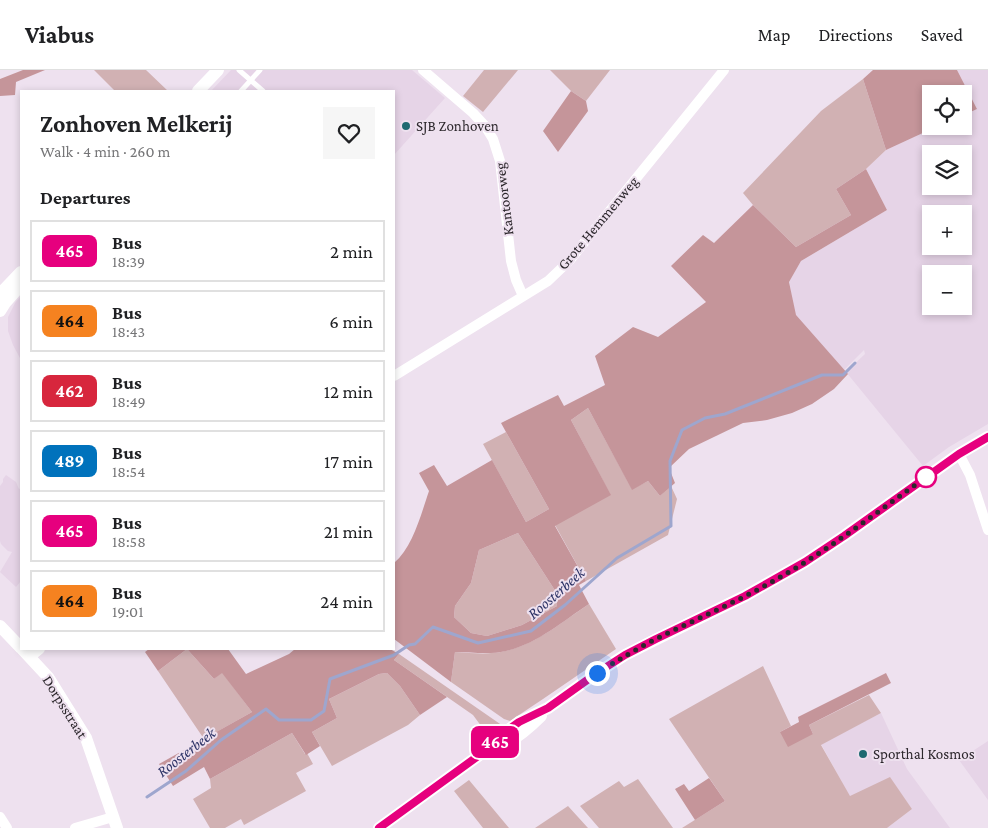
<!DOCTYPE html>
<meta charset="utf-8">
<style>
body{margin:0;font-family:"Crimson Pro",serif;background:#f6f6f6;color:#202124;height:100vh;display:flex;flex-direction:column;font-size:19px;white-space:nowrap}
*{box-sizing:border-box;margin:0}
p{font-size:16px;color:#757577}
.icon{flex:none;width:28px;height:28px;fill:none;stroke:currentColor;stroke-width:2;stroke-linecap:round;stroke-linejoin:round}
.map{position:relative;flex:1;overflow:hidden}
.sheet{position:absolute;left:20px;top:20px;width:375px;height:560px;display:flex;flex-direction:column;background:#fff;border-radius:0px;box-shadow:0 2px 8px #0003}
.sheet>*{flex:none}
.badge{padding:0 10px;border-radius:8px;font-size:18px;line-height:32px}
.tools{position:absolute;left:922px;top:15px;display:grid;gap:10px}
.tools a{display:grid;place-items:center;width:50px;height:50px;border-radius:0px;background:#fff;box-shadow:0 2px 8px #0003;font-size:25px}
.you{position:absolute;width:25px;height:25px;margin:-12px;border:4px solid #fff;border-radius:50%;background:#1a73e8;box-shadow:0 0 0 8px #1a73e833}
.map>.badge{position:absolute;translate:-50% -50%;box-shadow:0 0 0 2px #fff}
h2{padding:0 20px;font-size:19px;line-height:45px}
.round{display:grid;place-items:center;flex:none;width:52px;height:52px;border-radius:0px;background:#f6f6f6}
.overview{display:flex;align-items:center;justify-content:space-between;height:85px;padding:0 20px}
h1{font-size:24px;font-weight:700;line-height:38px}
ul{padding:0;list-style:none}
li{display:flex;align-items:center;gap:15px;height:62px;margin:0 10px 8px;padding:0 10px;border:2px solid #e0e0e0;border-radius:0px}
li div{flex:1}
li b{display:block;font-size:19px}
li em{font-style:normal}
li .badge{min-width:55px;font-weight:700;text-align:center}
header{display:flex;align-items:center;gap:30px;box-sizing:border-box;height:70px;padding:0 25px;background:#fff;border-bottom:1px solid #e0e0e0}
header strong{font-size:24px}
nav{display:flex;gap:28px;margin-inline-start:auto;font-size:18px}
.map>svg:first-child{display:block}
.built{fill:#e6d4e7;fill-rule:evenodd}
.green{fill:#d1b1b3}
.forest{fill:#c5959a;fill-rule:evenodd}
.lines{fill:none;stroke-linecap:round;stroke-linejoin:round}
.stream{stroke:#9ea6ce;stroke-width:3}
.service{stroke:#fff;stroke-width:5}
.minor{stroke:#fff;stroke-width:10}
.tertiary{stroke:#fff;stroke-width:12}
.line-casing{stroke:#fff;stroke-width:11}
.line{stroke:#e6007e;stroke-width:8}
.walk{stroke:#2c272c;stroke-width:5;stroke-dasharray:0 9}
.poi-dot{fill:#1e6a71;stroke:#eee1ef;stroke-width:2}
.stop-dot{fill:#fff;stroke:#e6007e;stroke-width:2.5}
.labels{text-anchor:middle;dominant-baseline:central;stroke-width:4;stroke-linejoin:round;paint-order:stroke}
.poi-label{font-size:15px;fill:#2c272c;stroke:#eee1ef;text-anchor:start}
.street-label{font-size:15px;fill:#2c272c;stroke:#eee1ef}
.water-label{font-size:16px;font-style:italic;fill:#2e3467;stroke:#eee1ef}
</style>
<header>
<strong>Viabus</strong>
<nav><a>Map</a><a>Directions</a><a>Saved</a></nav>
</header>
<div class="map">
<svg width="988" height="758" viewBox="0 0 988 758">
<rect width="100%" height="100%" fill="#eee1ef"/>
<!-- built -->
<path class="built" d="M231,0H412L445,28L394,85V21H211Z
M957,0H988V354L949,377L923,396L846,302L865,284L864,280L844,300L795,245L789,211L801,191L887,140L866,99L886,80L938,56H964V45L977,39ZM931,84H964V116H931ZM931,144H964V176H931ZM931,204H964V236H931Z
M21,226V290L13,275L8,261V247L15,233Z
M6,405L16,412L19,419L21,418V511L16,517L0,502L12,482L8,481L1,474L0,471V416L3,412V409Z
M881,643L907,699L950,758H887L912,739L890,708L850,727L821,674Z
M988,671V730L959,690Z"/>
<!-- green -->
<path class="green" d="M94,0H146L168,21H115Z
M484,0H518L483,42L463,26Z
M550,0H610L586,31L571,21Z
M863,9L886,80L866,99L836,119L851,145L796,177L753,135L743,123L821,41Z
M588,338L632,419L648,411L660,426L671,416L677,429L668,465L586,511L555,455L610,424L571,350Z
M506,362L549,439L526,452L483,374Z
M518,463L556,522L557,536L522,555L487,566L471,563L454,547L455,536L471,513L479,480Z
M589,534L616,579L543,629L510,651L504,649L451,612L455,582C472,583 489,585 505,581C537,574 563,551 589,534Z
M187,579L214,609L222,602L252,642L204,669L158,601Z
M399,584L503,656L490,668L473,645L394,590Z
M763,596L791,656L780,662L813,664L809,655L869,625L881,643L821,675L850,726L890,707L912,739L887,758H682L725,731L669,649Z
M387,603L400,616L420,645L408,655L332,696L312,662L337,648L329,629L379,604Z
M292,663L305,684L307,683L313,694L296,703L306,721L244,755L241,749L225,758H210L193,729L211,718L210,709Z
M638,709L673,758H599L580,736L619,711L624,717Z
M469,710L509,758H483L454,721Z
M568,736L588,758H535Z"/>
<!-- forest -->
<path class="forest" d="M23,0H45L16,12L15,25L0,26V9Z
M873,0H957L977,39L964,45V24H931V56H938L886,80L863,9Z
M571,21L586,31L588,41L558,82L543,61Z
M866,99L887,140L801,191L789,212L796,245L848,304L834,319L812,334L792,343L767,350L743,353L689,379L669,398L675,413L660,426L648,411L632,420L588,338L571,350L611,425L555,456L586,511L579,515L589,534C563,551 537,574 506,581C489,585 472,582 455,582L451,612L394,569V493C413,477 421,444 429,421L419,403L434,395L447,416L492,390L526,452L549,439L501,353L558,325L564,336L605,315L595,286L633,257L658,267L706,232L671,196L703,165L714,173L753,135L796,177L851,145L836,119ZM518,463L556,522L557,536L522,555L487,566L471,563L454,547L455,536L471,513L479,480Z
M149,579H187L158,601L145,582Z
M187,579H228L246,604L289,584L295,579H390L399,584L394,590L447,627L420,645L400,616L387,603L379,604L329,629L337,648L312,662L320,676L306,685L292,663L210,709L204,697L173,716L159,694L252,642L222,603L214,609Z
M886,603L891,613L809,655L813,664L788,677L780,662L799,652L798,647Z
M709,708L725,731L695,750L675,719L684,714L689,721Z"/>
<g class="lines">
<!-- stream -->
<path class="stream" d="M147,727L186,701L221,670L266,639L279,650H311L324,641L330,609L394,585L409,575L415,574L433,557L478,573L531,561L565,535L617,488L671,456L670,391L682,360L705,348L725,344L822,305H843L855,293"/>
<!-- service -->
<path class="service" d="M239,0L263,21
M241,21L260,0"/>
<!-- minor -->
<path class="minor" d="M423,0L473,43L485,56L493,69L500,91L511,191L516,210L523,226
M394,306L548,211L570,190L724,0
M959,384L970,405L988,460
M30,587L40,579
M0,747L7,758
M75,758L113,747"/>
<!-- tertiary -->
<path class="tertiary" d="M198,21L218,0
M0,224L21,202
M0,241L5,233L21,215
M0,556L21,578
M22,579L48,607L86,668L117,758
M490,680C510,675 527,660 541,646
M379,758L485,681L504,663L519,652L548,638L597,603L625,585L657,569L745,526L805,492L844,466L959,384L988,367"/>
</g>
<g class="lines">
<defs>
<path id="line" d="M379,758L485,681L504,663L519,652L548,638L597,603L625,585L656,569L745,526L805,492L844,466L959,384L988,367"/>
</defs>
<!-- line casing -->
<use href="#line" class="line-casing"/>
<!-- line -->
<use href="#line" class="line"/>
<!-- walk -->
<path class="walk" d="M597,603C617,591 636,579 656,569C696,549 737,532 775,510C829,480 878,441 928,406L926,407"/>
</g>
<!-- markers -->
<g class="poi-dot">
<circle cx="406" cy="56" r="5"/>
<circle cx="863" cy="684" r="5"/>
</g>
<circle class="stop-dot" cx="926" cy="407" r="10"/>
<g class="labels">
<!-- poi labels -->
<g class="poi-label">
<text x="416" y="56">SJB Zonhoven</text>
<text x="873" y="684">Sporthal Kosmos</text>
</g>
<!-- street labels -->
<g class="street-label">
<text transform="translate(504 129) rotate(-97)">Kantoorweg</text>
<text transform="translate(598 153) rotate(-50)">Grote Hemmenweg</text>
<text transform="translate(65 637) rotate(58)">Dorpsstraat</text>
</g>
<!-- water labels -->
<g class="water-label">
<text transform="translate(556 523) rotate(-41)">Roosterbeek</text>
<text transform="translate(186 682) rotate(-38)">Roosterbeek</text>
</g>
</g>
</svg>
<div class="tools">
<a><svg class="icon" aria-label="locate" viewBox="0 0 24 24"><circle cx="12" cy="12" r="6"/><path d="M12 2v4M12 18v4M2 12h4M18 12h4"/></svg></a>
<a><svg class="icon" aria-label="layers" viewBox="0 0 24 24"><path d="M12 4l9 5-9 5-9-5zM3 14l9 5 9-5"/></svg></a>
<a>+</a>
<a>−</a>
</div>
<div class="you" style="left:597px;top:603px"></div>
<b class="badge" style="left:495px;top:672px;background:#e6007e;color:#fff">465</b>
<section class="sheet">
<div class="overview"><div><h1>Zonhoven Melkerij</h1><p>Walk · 4 min · 260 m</p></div><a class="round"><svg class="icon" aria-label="heart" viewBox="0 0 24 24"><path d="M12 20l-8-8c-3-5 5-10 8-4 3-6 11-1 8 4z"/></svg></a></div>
<h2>Departures</h2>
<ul>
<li><span class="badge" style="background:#e6007e;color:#fff">465</span><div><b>Bus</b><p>18:39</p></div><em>2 min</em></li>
<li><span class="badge" style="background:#f58220;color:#111">464</span><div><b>Bus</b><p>18:43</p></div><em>6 min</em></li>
<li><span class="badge" style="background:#d7263d;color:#fff">462</span><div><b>Bus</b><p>18:49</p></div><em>12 min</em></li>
<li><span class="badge" style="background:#0072bc;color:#fff">489</span><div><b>Bus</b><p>18:54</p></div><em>17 min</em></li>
<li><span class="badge" style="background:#e6007e;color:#fff">465</span><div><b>Bus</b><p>18:58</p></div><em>21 min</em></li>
<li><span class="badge" style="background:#f58220;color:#111">464</span><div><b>Bus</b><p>19:01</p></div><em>24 min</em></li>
</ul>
</section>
</div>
